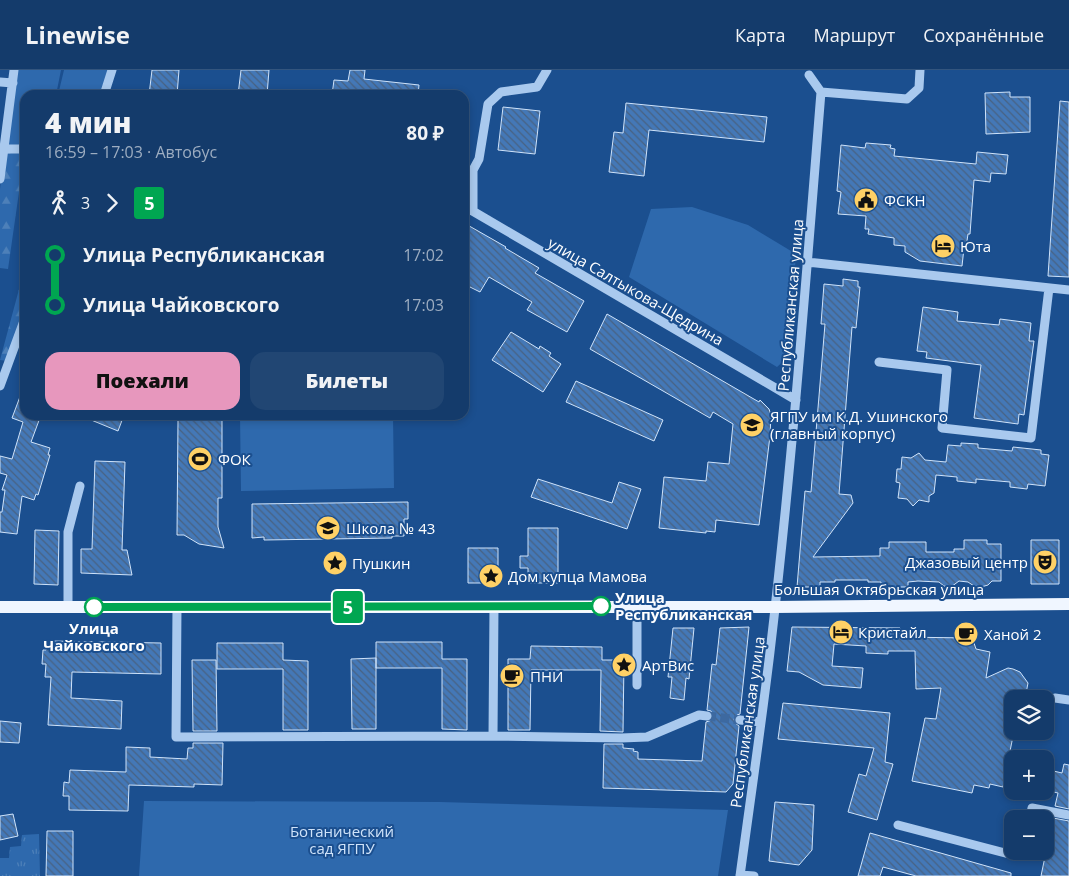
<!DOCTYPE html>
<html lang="ru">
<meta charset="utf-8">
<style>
body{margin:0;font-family:"Open Sans",sans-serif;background:#214673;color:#f1f3f6;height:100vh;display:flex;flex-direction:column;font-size:19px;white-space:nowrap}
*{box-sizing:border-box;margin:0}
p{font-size:16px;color:#9dadc1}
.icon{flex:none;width:28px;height:28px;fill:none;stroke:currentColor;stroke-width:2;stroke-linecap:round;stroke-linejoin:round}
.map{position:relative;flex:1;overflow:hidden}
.sheet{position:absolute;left:20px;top:20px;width:449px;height:330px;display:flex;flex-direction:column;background:#143b6b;border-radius:15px;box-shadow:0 2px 8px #0003,0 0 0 1px #33557e}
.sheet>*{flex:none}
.badge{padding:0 10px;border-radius:4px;font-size:18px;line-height:32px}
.fabs{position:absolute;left:1004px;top:620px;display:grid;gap:10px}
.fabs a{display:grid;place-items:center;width:50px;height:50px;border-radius:10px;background:#143b6b;box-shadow:0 2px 8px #0003,0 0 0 1px #33557e;font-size:25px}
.map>.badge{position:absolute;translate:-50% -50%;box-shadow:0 0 0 2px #fff}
.legs{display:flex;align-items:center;gap:8px;height:55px;padding:0 25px;font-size:16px}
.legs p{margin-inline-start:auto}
.summary{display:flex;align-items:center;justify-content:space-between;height:85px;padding:0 25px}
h1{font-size:28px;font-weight:800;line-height:38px}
.button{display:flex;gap:10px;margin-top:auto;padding:10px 25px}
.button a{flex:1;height:58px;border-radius:15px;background:#e797bd;color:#111;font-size:20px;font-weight:800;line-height:58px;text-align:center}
.button a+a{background:#214673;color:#f1f3f6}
ul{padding:0 25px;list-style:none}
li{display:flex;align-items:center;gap:18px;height:50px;font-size:19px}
li i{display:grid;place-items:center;width:8px;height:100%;margin:0 6px;background:currentColor}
li i::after{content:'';width:12px;height:12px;margin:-6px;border:4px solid;border-radius:50%;background:#143b6b}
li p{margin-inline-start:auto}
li:first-child i{background:linear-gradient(#0000 50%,currentColor 0)}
li:last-child i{background:linear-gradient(currentColor 50%,#0000 0)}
header{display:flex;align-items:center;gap:30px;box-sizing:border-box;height:70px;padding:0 25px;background:#143b6b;border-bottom:1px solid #33557e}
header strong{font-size:24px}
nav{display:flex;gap:28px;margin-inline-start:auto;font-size:18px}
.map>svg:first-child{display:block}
.grass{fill:url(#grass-tufts)}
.forest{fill:url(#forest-firs)}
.green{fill:#2e69ad}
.building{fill:url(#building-back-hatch);stroke:#cfe3fa}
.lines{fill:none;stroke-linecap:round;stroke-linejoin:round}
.minor-tunnel{stroke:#3d69a0;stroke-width:9;stroke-dasharray:9 4.5;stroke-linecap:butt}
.minor{stroke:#a9c9ee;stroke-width:9}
.major{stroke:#f0f6ff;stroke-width:12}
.line-1-casing{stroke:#fff;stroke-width:11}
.line-1{stroke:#00a651;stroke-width:8}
.stop-1-dot{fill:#fff;stroke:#00a651;stroke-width:2.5}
.labels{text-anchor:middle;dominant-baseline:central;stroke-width:4;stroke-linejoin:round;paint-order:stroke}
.poi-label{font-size:15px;fill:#fff;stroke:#1b4f8f;text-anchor:start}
.street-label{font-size:15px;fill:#fff;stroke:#1b4f8f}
.stop-label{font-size:15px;font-weight:bold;fill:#fff;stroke:#1b4f8f;text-anchor:start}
.park-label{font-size:15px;fill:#cfe3fa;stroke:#1b4f8f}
</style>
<header>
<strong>Linewise</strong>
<nav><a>Карта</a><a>Маршрут</a><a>Сохранённые</a></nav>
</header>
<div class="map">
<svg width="1069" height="806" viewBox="0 0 1069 806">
<defs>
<pattern id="grass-tufts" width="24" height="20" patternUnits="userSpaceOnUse" patternTransform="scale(1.25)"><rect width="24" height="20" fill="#2e69ad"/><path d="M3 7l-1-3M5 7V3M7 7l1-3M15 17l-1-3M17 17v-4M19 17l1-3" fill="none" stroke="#4d80b9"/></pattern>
<pattern id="forest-firs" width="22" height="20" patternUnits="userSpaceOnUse" patternTransform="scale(1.25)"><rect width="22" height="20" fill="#2e69ad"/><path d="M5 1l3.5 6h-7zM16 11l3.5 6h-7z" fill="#4d80b9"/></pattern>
<pattern id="building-back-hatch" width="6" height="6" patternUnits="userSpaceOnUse" patternTransform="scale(1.25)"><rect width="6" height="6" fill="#4478b7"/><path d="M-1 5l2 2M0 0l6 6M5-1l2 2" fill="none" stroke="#486282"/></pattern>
</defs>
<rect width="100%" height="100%" fill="#1b4f8f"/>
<!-- grass -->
<path class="grass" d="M39,764L40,806H0V788H9L10,777L21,776L22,765Z"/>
<!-- forest -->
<path class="forest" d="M5,80H25L8,199L0,198V119Z
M25,197V245L8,291L0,290Z"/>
<!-- green -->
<path class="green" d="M18,0H61L56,25H25V77H5Z
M64,0H108L102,25H58Z
M692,137L748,155L796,184L788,287L777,297L629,207L651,139Z
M240,345H393L394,418L241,421Z
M144,731L440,732L728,740L718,806H139Z"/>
<!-- building -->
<path class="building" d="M152,0H179L177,25H149Z
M241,0H269L267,25H238Z
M350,0H365L364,9L419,15L418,25H332L334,10L348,11Z
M1010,22V27H1030V62L986,64L985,23Z
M1060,31L1069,32V207L1048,206Z
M626,33L767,47L764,72L649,60L644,106L609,102L614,62L623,63Z
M503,37L540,41L535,84L498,80Z
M866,73L891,75L890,78L895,79L894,86L976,94L977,82L1008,85L1006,104L991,103L990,112L974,110L970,164H968L966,178H964L962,196L920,191L905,182V176L894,175V168L868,164L869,159H865L866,146L838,144L841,122L837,121L841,75L865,78Z
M464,153L506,177L505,178L539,198L535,203L584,231L567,262L527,240L532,232L489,207L480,222L464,214Z
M843,209L858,211V217H860L856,258L852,257L839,424L851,425L853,433L813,487L880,486V478H889V472H926V482H954V479H964V470H987V474H1001V511H992L988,515L981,517L974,516L968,512L959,511L951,517L944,516L939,512L918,511L908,512V517H881V512H868V510H835V512H820V517H797L805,421L811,422L825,254H821L824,214L843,216Z
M923,237L958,242L957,251L999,255L1000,249L1031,253L1029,271H1034L1024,345L1019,344L1018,354L974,348L981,295L926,288L927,282L917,281Z
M607,244L759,332L760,330L769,339L771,345L770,366L759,455L716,450L715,462L706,461V463L659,458L664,407L706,411L708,392L729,394L733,354L713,342L710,348L590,279Z
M511,262L539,279L540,276L551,283L549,286L561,294L543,322L492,290Z
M576,311L663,350L654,371L566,332Z
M24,316L25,346L41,345L31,372L50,378L48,385H50L38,425L36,424L34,430L22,426L17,464L0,462V442H2L5,420H2L7,405L0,403V386L12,389L23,352L12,348Z
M79,345H124L118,361Z
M178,349H222V428H218V457L224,478L199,474L184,465H177Z
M961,373L978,374V378L1012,381L1013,377L1041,380V384L1049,385L1045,416L1028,414L1027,419L1010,417V412L976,409V413L957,411V407L936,405L934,423L929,426V432L919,430L913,436L907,429L898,428L900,413L896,412L897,399H901L902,387L911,388L919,383L925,390L946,392L948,375L961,376Z
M95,391L125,392L122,480H127L132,505L81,503V479H92Z
M538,409L612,433L619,412L641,419L627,459L531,427Z
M408,432V449H404V466H392V468L264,470V467L252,468V434Z
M528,458H558V513H528V498H520V486H528Z
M35,460L59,461L58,515L34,514Z
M1031,470H1059V514H1031Z
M468,478H498V513H468Z
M749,557L740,644L737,645L734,649L735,653L739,656L733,714L726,722L603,718L604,674H623V678L634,679L633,681L638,682V689L702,691L706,652L712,650L713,646L711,641L707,640L712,594L716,595L720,558Z
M792,557L900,558V567L969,568L973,570L976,579L990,582L986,608L1008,598L1013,599L1020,602L1028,613L1025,629H1012V661H1014L1003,717L990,714L989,718L974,715L972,723L912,711L925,648L936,649L941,618L916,619L915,581H888V584L866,583V576L834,574L832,596L863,598L861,618L823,615L799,602L787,601Z
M673,558H694L689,609L686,608L684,630L670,628L672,607H668Z
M50,571L161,573V604L72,602L71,628L122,631L121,659L48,655L51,607H45L46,594H42L43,580H46V576H50Z
M376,572H442V589H467V660L442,659V598H376Z
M217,573H283V590L308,591V660H283V599H217Z
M531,576L602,577V590H624L623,662L600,661L601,600H531L530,660H508V589H530Z
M376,588V659H352L351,589Z
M192,590H216L217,661H193Z
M783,633L890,643L885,692L893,694L877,750L848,742L859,704L866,706L874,678L778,669Z
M0,651L21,653L19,673L0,672Z
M193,673H223L222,715L194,714V717L129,715L128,741L69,740V726H63L64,712L69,713L70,700L126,702V677L150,678V687L187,689L188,678H193Z
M1064,694L1069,695V739L1055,736L1058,723L1045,720V699L1062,703Z
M775,732L814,735L812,780L799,795L769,791Z
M13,744L18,766L0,770V746Z
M1053,748L1069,751V806H1041Z
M47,761H73V806H46Z
M870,763L1011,803V806H916L883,797L880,806H858Z"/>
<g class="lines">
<!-- minor-tunnel -->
<path class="minor-tunnel" d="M707,646L740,650"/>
<!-- minor -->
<path class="minor" d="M809,5L821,22
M0,12L13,13
M821,22L907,29L919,18L920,0
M104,25L112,0
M0,79H25
M0,109L14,0
M464,136L796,330
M473,141V100L479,89L488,34L501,22L537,17L547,0
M807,192L1069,220
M879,292L947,300L942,358L1031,368L1049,218
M0,316L25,248
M68,537V462L80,416
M177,537L176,667L493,666L494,536
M637,615V536
M1055,628L1069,630
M740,650L761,652
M493,666L621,668L647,667L699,645L707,646
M1030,749L1032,738L1069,745
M898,755L1009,784L1021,781
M740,805L754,806
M740,806C750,732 761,657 770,582C792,396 806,209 821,22"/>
<!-- major -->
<path class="major" d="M0,537H775L1069,534"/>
</g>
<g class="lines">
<defs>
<path id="line-1" d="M94,537L601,536"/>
</defs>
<!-- line-1 casing -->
<use href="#line-1" class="line-1-casing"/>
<!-- line-1 -->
<use href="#line-1" class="line-1"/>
</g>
<!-- icons -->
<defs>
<symbol id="civic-disc" viewBox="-11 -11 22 22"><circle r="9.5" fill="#ffd166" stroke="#1b4f8f"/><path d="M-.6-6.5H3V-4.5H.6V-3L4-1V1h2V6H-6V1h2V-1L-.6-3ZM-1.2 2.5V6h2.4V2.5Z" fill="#111"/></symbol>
<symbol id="hotel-disc" viewBox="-11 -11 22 22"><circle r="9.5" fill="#ffd166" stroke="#1b4f8f"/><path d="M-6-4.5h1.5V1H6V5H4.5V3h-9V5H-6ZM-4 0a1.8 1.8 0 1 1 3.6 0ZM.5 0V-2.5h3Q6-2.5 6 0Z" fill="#111"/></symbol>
<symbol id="university-disc" viewBox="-11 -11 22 22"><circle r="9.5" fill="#ffd166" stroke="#1b4f8f"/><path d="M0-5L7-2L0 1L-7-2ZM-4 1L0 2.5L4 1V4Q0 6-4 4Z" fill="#111"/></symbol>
<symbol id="stadium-disc" viewBox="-11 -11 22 22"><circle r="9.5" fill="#ffd166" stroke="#1b4f8f"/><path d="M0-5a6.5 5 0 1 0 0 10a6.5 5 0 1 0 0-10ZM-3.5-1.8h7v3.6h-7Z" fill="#111"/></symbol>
<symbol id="school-disc" viewBox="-11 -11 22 22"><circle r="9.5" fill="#ffd166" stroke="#1b4f8f"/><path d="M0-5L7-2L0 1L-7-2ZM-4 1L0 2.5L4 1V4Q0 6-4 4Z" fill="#111"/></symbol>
<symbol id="theatre-disc" viewBox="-11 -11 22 22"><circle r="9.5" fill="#ffd166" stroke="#1b4f8f"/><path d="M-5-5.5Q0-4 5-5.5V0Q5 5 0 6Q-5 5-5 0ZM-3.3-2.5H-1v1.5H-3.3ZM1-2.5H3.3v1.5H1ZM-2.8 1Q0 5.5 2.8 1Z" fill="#111"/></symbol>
<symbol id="sight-disc" viewBox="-11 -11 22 22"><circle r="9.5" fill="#ffd166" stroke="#1b4f8f"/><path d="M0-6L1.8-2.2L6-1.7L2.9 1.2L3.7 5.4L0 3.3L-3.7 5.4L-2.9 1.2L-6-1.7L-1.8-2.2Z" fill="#111"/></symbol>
<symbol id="cafe-disc" viewBox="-11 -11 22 22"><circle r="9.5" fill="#ffd166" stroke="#1b4f8f"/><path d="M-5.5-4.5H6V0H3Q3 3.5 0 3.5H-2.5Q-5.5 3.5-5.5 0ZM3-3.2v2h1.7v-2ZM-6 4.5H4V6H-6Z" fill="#111"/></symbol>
</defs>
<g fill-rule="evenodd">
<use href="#civic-disc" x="852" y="116" width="28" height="28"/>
<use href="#hotel-disc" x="929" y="162" width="28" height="28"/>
<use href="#university-disc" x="738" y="341" width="28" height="28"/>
<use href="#stadium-disc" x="186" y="375" width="28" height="28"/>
<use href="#school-disc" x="314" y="444" width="28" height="28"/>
<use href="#theatre-disc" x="1031" y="478" width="28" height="28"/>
<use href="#sight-disc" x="321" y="479" width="28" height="28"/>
<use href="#sight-disc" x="477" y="492" width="28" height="28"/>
<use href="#hotel-disc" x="827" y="548" width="28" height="28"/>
<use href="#cafe-disc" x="952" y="550" width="28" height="28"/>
<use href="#sight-disc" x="610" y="581" width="28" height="28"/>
<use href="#cafe-disc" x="498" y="592" width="28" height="28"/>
</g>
<!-- markers -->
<g class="stop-1-dot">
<circle cx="601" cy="536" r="9"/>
<circle cx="94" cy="537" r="9"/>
</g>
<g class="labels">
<!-- poi labels -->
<g class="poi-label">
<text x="884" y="130">ФСКН</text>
<text x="960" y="176">Юта</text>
<text x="770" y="346">ЯГПУ им К.Д. Ушинского<tspan x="770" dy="17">(главный корпус)</tspan></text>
<text x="218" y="389">ФОК</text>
<text x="346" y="458">Школа № 43</text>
<text x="1028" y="492" text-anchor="end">Джазовый центр</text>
<text x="352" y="493">Пушкин</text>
<text x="508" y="506">Дом купца Мамова</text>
<text x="858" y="562">Кристайл</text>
<text x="984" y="564">Ханой 2</text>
<text x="642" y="595">АртВис</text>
<text x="530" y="606">ПНИ</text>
</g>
<!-- street labels -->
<g class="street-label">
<text transform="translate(636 221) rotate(30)">улица Салтыкова-Щедрина</text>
<text transform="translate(790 235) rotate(-85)">Республиканская улица</text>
<text x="879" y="519">Большая Октябрьская улица</text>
<text transform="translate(747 652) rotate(-82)">Республиканская улица</text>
</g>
<!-- stop labels -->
<g class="stop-label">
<text x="615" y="527">Улица<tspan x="615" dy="17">Республиканская</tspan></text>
<text x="94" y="558" text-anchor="middle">Улица<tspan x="94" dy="17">Чайковского</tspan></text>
</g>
<!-- park labels -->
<g class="park-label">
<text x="342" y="761">Ботанический<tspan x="342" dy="17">сад ЯГПУ</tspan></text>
</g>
</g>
</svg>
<div class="fabs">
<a><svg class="icon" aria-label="layers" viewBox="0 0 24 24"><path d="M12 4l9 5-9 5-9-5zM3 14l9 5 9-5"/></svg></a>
<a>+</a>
<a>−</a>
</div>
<b class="badge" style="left:348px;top:537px;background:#00a651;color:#fff">5</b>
<section class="sheet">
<div class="summary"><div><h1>4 мин</h1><p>16:59 – 17:03 · Автобус</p></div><b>80 ₽</b></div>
<div class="legs"><svg class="icon" aria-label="walk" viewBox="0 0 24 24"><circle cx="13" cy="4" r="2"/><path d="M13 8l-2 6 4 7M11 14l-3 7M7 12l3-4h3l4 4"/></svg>3<svg class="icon" aria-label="forward" viewBox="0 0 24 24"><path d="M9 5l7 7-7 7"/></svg><b class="badge" style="background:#00a651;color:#fff">5</b></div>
<ul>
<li><i style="color:#00a651"></i><b>Улица Республиканская</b><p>17:02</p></li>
<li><i style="color:#00a651"></i><b>Улица Чайковского</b><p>17:03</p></li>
</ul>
<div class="button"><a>Поехали</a><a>Билеты</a></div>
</section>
</div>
